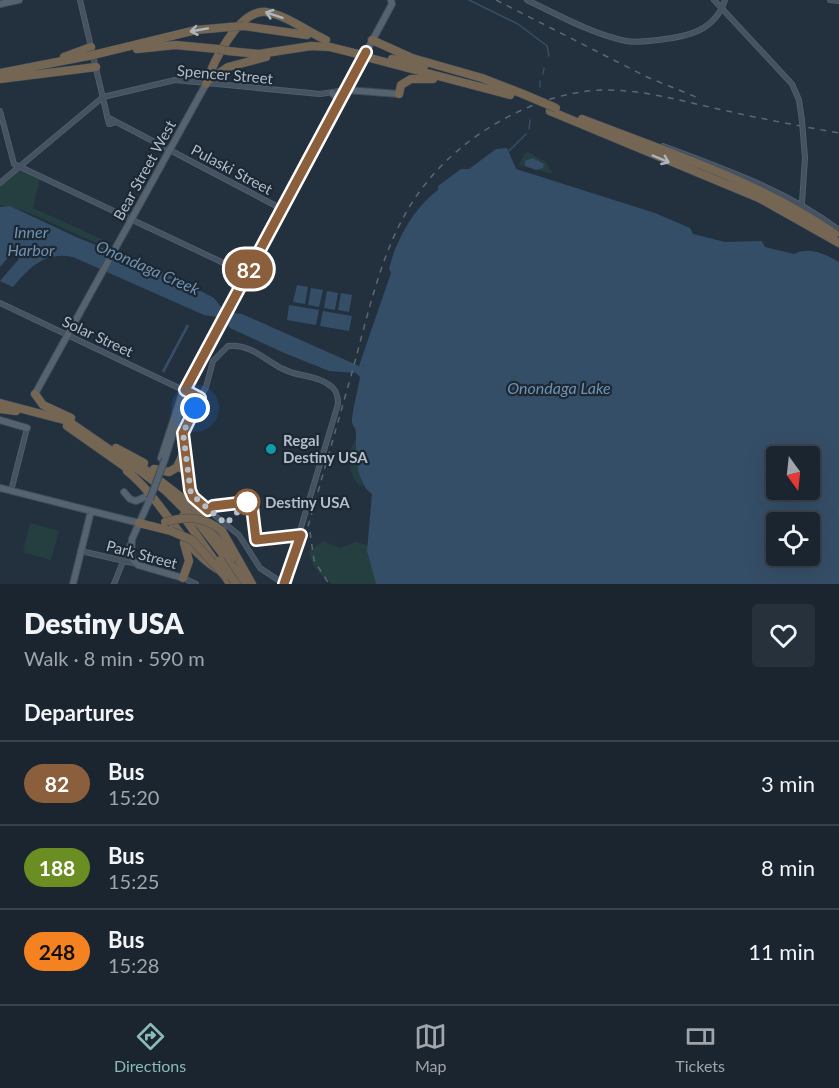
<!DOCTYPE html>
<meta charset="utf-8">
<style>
body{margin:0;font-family:Lato,sans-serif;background:#27313b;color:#f1f3f6;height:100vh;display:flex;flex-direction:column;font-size:22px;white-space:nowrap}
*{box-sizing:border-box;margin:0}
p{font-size:20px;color:#9fa5aa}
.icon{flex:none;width:33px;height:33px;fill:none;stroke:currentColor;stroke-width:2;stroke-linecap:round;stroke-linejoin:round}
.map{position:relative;height:584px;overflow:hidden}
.sheet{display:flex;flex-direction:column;background:#1a252f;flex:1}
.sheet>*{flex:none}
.badge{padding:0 12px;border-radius:20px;font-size:21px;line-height:39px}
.needle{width:39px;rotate:165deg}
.controls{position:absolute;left:766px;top:446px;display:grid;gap:12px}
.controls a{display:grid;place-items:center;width:54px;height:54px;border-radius:6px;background:#1a252f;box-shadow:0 6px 24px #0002,0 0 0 2px #38424b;font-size:30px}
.you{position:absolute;width:30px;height:30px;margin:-15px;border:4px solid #fff;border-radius:50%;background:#1a73e8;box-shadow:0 0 0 9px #1a73e833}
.map>.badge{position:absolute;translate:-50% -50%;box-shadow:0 0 0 3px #fff}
h2{padding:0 24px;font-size:22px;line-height:54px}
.round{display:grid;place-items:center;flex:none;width:63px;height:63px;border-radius:6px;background:#27313b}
.summary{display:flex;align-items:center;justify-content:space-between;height:102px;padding:0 24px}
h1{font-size:28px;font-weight:800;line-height:45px}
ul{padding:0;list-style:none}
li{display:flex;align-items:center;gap:18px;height:84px;padding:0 24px;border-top:2px solid #38424b}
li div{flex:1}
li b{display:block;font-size:22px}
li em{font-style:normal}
li .badge{min-width:66px;font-weight:700;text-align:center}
.menu{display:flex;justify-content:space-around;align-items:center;height:84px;border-top:2px solid #38424b;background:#1a252f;font-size:16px;color:#9fa5aa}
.menu a{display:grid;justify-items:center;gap:3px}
.menu .selected{color:#8bbbb9}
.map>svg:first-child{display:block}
.green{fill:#253f40}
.water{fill:#354e67;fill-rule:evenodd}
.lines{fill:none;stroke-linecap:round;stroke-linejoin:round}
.stream{stroke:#354e67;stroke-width:1.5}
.secondary-casing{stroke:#55616d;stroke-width:6}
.primary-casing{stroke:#404c58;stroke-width:8}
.highway-casing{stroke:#424e5a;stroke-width:9}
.secondary{stroke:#455262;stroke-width:4.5}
.primary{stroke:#55626f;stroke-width:6}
.highway{stroke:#756654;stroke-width:8}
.rail{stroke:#596776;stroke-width:1.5;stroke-dasharray:6 6;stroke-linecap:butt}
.secondary-bridge-casing{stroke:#55616d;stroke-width:6;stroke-linecap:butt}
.primary-bridge-casing{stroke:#404c58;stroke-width:8;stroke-linecap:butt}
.highway-bridge-casing{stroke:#424e5a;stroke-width:9;stroke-linecap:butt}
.secondary-bridge{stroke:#455262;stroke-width:4.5}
.primary-bridge{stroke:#55626f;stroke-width:6}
.highway-bridge{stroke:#756654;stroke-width:8}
.oneway{stroke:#adb5be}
.line-casing{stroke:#fff;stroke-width:14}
.line{stroke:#8b5e3c;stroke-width:9}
.walk{stroke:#b3beca;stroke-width:6;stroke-dasharray:0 10.8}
.culture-dot{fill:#0f9aa8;stroke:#1c2834;stroke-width:2}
.stop-dot{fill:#fff;stroke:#8b5e3c;stroke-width:3}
.labels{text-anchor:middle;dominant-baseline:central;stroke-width:4.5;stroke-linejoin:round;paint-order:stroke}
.street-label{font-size:15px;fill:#b3beca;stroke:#1c2834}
.poi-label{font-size:15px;font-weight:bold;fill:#b3beca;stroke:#1c2834;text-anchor:start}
.stop-label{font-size:15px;font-weight:bold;fill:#b3beca;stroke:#1c2834;text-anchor:start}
.water-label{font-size:16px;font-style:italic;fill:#7191af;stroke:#1c2834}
</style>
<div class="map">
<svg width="839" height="584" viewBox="0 0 839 584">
<rect width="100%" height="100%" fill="#23313f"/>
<!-- green -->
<path class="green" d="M528,152L546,162L553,174L519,165L525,153Z
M21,169L40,178L33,208L106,241L105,246C75,236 27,207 0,205V187Z
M355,440L357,442L362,487C347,477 347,454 355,440Z
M30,523L59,531L51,560L23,552Z
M323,541L340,548L356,542L367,545L376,584H332C321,576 310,565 309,551Z"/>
<!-- water -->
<path class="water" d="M507,148L516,169L655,213L690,228L693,234L725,242L762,241L765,247L794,254C810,246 825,254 839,262V584H376L367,551L372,494C355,483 356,450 356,433C356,427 351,425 352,420C353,406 358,391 360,377L356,373L329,371L282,352L230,328L223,318L204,315L73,257C45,251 30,267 13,287L0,281L19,259L12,253L0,267V207L10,206L76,237L174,277L214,298L225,312L242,314L359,366L391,273L389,269C396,240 414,208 438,190V186L461,169H469L496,149ZM777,456H810V489H777ZM777,522H810V555H777Z
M533,158L544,164L543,168L536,170L525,166V161Z
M297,285L308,287L305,304L293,302Z
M311,288L323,290L319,307L308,305Z
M327,291L338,293L335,310L324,308Z
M341,293L352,295L349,312L338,310Z
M289,305L319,310L316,325L287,320Z
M323,311L352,316L349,331L320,326Z
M187,324L189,326L164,373L162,371Z"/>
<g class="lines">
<!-- stream -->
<path class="stream" d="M469,0L518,24L547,46L549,56
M543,74L544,68
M540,87V81
M529,129L530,120
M509,151L526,134"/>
<defs>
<path id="secondary" d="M80,0L109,124L116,122
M527,0C558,15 592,34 626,41C636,43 648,41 658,40C687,37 715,31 725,0
M714,0L792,84L799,100L802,121
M830,0L839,1
M0,111L14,164L247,274
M107,117L282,209
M663,146C724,169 786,190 839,230
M0,183L103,97L175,80L320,94L346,90
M802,203L805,158
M0,303L200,398
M184,400L193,394
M11,491L27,428
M81,551L137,564
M183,578L196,584
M114,584L130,544
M284,584L260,568L239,535L198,502L190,490L183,429L206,387L213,361L228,346C250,343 266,361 283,369C298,377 319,375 332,387C337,391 338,397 338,404L284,584"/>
<path id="primary" d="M0,4L19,0
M346,90L399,94
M332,93L337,98L338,105
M35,394L206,84
M0,420L27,428
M161,458L182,394L392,4L391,0
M165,459L180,411
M0,488L139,523
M124,492L130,499L136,501L147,496
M150,499L132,539L131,557L138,565L183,578
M73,584L91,511"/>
<path id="highway" d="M244,26L307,35
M372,40L412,58L482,78L523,94
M137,49L175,45L218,49
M228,51L259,54L311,46L330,47L358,54
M97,54L196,30L230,27
M64,57L91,47
M370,58L510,95
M392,59L424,66
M0,73L88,56
M0,79L96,67
M211,79L228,67L266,57
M206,84C213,62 239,9 266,12C286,15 308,32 326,40
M399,94L401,85L411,79H433
M550,111L759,198L839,243
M582,119C669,153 758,181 835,234
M35,394L43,405L71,418
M0,403L68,421L142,472L166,491L201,526L246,584
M0,409L16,411
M67,426L131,471
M116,448L144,463
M138,464L194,507L231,559
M178,465L185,450
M179,467L188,472
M154,469L169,472L186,462
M127,471C162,499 179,544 217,569
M183,516L215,561
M139,523L171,531
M222,531L252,584
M225,576L230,584
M183,578L189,561L184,543"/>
</defs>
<!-- secondary casing -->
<use href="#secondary" class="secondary-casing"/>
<!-- primary casing -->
<use href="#primary" class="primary-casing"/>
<!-- highway casing -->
<use href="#highway" class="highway-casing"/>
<!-- secondary -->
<use href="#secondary" class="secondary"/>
<!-- primary -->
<use href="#primary" class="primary"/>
<!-- highway -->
<use href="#highway" class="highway"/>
<!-- rail -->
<path class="rail" d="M496,0L647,77L696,97
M310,532L314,560L329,584
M291,584C311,517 330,450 349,383C380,274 389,188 495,124C529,104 568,90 607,90C646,90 685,102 723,110C762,119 800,126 839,133"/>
<defs>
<path id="secondary-bridge" d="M802,121L805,158"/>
<path id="primary-bridge" d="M150,499L165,459"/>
<path id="highway-bridge" d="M230,27L244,26
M218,49L228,51
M358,54L370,58
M88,56L97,54
M523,94L556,108
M165,522C186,516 204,516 222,531
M171,531L192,540L225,576
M220,560L236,584"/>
</defs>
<!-- secondary-bridge casing -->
<use href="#secondary-bridge" class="secondary-bridge-casing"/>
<!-- primary-bridge casing -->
<use href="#primary-bridge" class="primary-bridge-casing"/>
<!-- highway-bridge casing -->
<use href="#highway-bridge" class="highway-bridge-casing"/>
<!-- secondary-bridge -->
<use href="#secondary-bridge" class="secondary-bridge"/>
<!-- primary-bridge -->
<use href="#primary-bridge" class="primary-bridge"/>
<!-- highway-bridge -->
<use href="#highway-bridge" class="highway-bridge"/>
</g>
<!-- one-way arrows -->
<defs><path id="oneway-shaft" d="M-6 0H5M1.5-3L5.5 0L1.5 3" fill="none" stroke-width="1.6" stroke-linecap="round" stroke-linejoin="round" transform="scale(1.5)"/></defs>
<g class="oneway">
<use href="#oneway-shaft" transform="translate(274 15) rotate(-161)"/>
<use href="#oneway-shaft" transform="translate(199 30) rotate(170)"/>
<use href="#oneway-shaft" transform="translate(661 159) rotate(23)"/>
</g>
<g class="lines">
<defs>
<path id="line" d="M284,584L301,535L256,540L252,507L247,502L213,506L208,510L193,497L190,490L183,433L200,398L185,390L366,52"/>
</defs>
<!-- line casing -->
<use href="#line" class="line-casing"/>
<!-- line -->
<use href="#line" class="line"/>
<!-- walk -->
<path class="walk" d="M195,408L183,433L191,494L226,524L247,502"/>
</g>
<!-- markers -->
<circle class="culture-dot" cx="271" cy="449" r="6"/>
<circle class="stop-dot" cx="247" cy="502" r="12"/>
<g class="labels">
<!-- street labels -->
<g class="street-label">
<text transform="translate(225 74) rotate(5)">Spencer Street</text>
<text transform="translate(232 169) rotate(28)">Pulaski Street</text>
<text transform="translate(144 170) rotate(-61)">Bear Street West</text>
<text transform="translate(98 336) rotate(25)">Solar Street</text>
<text transform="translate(142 554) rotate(15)">Park Street</text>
</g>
<!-- poi labels -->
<g class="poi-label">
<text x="283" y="440">Regal<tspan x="283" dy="17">Destiny USA</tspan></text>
</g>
<!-- stop labels -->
<g class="stop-label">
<text x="265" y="502">Destiny USA</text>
</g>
<!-- water labels -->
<g class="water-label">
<text x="31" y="231">Inner<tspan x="31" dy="18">Harbor</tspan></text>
<text transform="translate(148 267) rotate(24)">Onondaga Creek</text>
<text x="559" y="387">Onondaga Lake</text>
</g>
</g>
</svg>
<div class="controls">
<a><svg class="needle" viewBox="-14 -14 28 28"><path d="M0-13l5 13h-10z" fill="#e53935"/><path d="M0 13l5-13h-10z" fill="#9fa5aa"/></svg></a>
<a><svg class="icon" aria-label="locate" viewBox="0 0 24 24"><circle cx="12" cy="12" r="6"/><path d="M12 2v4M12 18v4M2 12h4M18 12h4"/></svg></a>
</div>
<div class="you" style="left:195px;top:408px"></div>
<b class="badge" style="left:249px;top:269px;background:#8b5e3c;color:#fff">82</b>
</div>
<section class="sheet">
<div class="summary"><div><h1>Destiny USA</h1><p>Walk · 8 min · 590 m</p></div><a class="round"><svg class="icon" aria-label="heart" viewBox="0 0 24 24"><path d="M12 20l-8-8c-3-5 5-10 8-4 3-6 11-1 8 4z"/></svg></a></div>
<h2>Departures</h2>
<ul>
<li><span class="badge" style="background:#8b5e3c;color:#fff">82</span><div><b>Bus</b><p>15:20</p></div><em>3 min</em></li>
<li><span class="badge" style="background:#6b8e23;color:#fff">188</span><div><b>Bus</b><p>15:25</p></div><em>8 min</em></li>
<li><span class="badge" style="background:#f58220;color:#111">248</span><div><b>Bus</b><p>15:28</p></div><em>11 min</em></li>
</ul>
</section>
<nav class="menu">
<a class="selected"><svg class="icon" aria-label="directions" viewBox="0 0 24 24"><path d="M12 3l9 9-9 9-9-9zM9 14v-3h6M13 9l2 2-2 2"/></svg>Directions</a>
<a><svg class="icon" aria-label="map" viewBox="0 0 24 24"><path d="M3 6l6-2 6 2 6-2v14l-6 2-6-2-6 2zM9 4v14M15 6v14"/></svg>Map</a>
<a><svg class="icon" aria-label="tickets" viewBox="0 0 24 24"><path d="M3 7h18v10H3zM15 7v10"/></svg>Tickets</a>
</nav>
